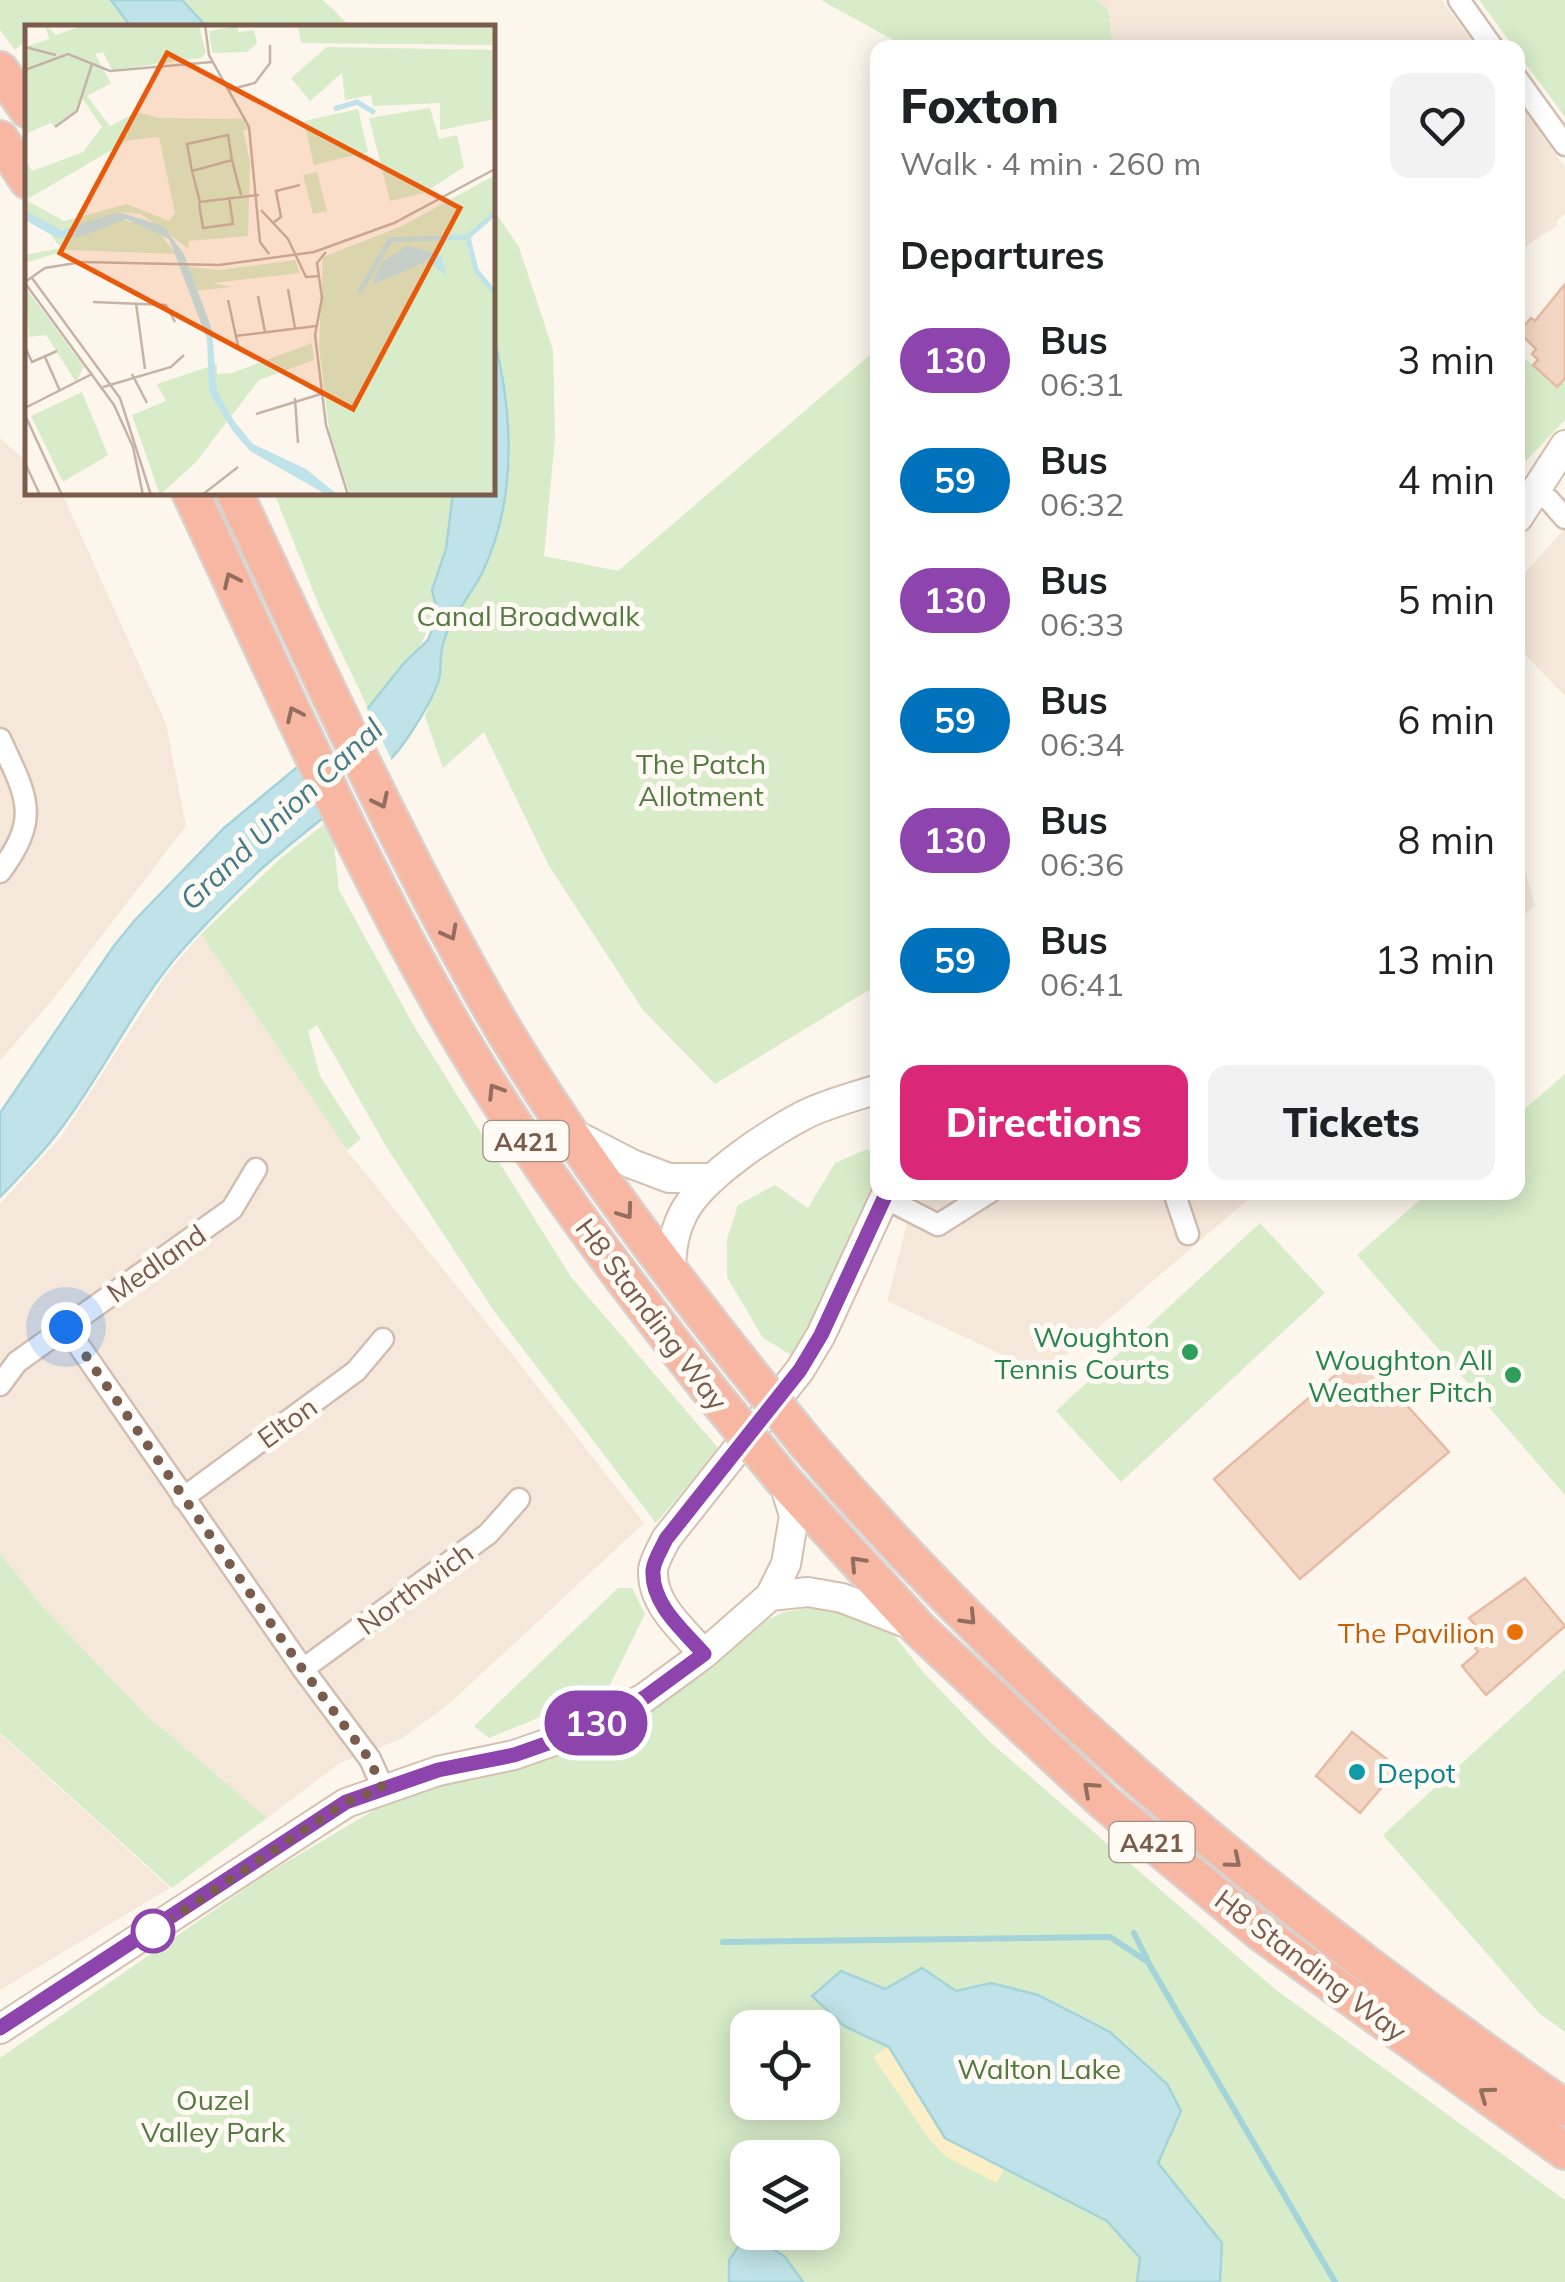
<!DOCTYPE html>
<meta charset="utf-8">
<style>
body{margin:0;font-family:Mulish,sans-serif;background:#f2f2f2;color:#202124;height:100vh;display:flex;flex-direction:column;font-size:38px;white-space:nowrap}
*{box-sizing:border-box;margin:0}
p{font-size:32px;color:#757577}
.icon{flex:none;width:55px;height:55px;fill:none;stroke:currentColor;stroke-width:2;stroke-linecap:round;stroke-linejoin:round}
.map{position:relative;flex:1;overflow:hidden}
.drawer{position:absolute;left:870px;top:40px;width:655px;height:1160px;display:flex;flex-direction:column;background:#fff;border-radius:20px;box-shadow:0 5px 25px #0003}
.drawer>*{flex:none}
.badge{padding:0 20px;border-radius:32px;font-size:35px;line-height:65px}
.buttons{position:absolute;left:730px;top:2010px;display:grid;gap:20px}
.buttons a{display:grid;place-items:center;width:110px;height:110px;border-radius:20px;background:#fff;box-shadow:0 5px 25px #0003;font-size:50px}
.you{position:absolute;width:50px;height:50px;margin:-25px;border:8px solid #fff;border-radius:50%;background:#1a73e8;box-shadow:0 0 0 15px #1a73e833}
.map>.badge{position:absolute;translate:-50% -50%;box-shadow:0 0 0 5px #fff}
h2{padding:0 30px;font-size:38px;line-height:90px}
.round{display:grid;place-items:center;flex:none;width:105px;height:105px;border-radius:20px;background:#f2f2f2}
.headline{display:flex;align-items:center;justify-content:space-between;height:170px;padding:0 30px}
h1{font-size:48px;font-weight:800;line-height:75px}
.action{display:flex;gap:20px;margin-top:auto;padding:20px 30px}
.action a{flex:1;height:115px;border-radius:20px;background:#db2777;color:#fff;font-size:40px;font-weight:800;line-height:115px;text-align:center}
.action a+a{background:#f2f2f2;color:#202124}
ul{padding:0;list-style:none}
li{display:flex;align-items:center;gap:30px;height:120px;padding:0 30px}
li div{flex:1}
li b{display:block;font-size:38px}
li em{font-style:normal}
li .badge{min-width:110px;font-weight:700;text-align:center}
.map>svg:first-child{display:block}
.residential{fill:#f5e8da}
.green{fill:#d8ecc9;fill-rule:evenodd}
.sand{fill:#fcefc7}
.water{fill:#bfe3e8;stroke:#a5d3da;stroke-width:2.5}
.pier{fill:#fdf6ec}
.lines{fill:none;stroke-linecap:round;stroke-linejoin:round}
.stream{stroke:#a5d3da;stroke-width:6}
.building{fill:#f3d5c3;stroke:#e6bba3;stroke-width:2.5}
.street-casing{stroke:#d1beb0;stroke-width:25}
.secondary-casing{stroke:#d6c0b0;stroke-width:32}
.highway-casing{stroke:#dad1cd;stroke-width:40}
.street{stroke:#fff;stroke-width:20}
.secondary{stroke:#fff;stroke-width:28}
.highway{stroke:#f7b7a3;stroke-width:35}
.highway-bridge-casing{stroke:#dad1cd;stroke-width:40;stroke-linecap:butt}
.highway-bridge{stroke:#f7b7a3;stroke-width:35}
.oneway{stroke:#936e5e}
.line-casing{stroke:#fff;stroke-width:22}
.line{stroke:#8e44ad;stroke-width:15}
.walk{stroke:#7a5c4d;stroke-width:10;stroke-dasharray:0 18}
.leisure-dot{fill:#2e9e5b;stroke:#fffaf3;stroke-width:4}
.food-dot{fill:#e8710a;stroke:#fffaf3;stroke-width:4}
.culture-dot{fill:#0f9aa8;stroke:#fffaf3;stroke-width:4}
.stop-dot{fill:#fff;stroke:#8e44ad;stroke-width:5}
.labels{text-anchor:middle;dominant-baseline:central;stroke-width:10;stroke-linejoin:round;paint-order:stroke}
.shield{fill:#fffaf3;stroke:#a28b7f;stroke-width:2.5}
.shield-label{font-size:25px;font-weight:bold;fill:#7a5c4d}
.park-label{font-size:28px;fill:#537a41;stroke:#fffaf3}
.street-label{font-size:28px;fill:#7a5c4d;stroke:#fffaf3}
.leisure-label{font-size:28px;fill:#27864d;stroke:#fffaf3;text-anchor:end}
.food-label{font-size:28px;fill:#c56008;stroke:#fffaf3;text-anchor:end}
.culture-label{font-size:28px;fill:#0d838f;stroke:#fffaf3;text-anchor:start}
.water-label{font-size:30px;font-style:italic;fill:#437c86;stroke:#fffaf3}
.inset-river{fill:none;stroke:#bfe3e8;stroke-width:5}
.inset-road{fill:none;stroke:#c5b3a7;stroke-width:2.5}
.view{fill:#e8590c;fill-opacity:0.15;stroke:#e8590c;stroke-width:5}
.inset-edge{fill:none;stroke:#7a5c4d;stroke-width:5}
</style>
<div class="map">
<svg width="1565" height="2282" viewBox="0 0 1565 2282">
<rect width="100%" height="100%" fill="#fdf6ec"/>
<!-- residential -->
<path class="residential" d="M1096,0H1442L1476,47H1113L1108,9Z
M1518,102L1565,167V214L1557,220V226L1518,251Z
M0,438L27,462L28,492L62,493L166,724L186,826L54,998L0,1061Z
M1565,528V696L1518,647V581Z
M1518,846L1535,906L1518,920Z
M201,934L348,1152L512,1354L644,1523L450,1703L401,1739L340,1763L267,1818L145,1714L41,1605L0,1553V1204L61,1137L166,975Z
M915,1193H1256L1044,1374L887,1301Z
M0,1734L170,1888L0,1990Z"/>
<!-- green -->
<path class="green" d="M0,0H111L131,27L28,28L27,39L15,50L0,30Z
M182,0H323L351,27H207Z
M821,0H1096L1108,9L1113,47H906Z
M1479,0H1565V117L1518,53V48L1514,47Z
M493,209L519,247L553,350L555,438L544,556L618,571L877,349V985L715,1084L643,1010L549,866L484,732L443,768L425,716L440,675L443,643L510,457L501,366L493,334Z
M1518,352L1557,387L1565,380V420L1524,463L1518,475Z
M274,493H453L446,549L432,590L438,615L434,622L421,618L418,631L426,633C419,654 384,688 368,708L320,608Z
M331,819L339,890L414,1026L571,1277L719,1449L656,1523L494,1311L387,1148L317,1025L308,1031L320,1076L361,1139L347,1150L201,934L281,858Z
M1565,1074V1495L1357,1255L1428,1193L1518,1192V1115Z
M867,1149L877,1160V1178L814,1326L791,1355L763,1338L727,1277V1239L738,1205L775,1185L808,1208L835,1163Z
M1260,1223L1325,1293L1121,1482L1056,1411Z
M0,1553L41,1605L145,1714L267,1818L172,1888L0,1733Z
M618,1588H632L645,1614L608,1689L489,1738L474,1726Z
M828,1605L890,1630L924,1673L989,1741L1275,1989L1565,2200V2282H0V2058L265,1875L386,1803L428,1787L598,1745L714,1667L761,1623L784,1612ZM748,2028H822V2102H748ZM748,2158H822V2232H748Z
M1565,1669V2032L1539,2013L1383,1835Z"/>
<!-- sand -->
<path class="sand" d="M889,2046L1007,2164L997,2183L946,2157L930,2140L873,2057Z"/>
<!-- water -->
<path class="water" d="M111,0H182L207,27H131Z
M493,334C513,412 518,496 483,571C471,596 450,617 443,644C440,654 441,664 440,674C437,695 406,743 391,759C350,800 301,833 258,872C233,896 208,921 184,948C134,1004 103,1075 56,1135C39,1157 19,1177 0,1197V1113L113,947L135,920L224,828L368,708L404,663L428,640L438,615L432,590L446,549L453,493L492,492Z
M922,1968L956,1991L991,1983L1038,1995L1110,2032L1167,2084L1181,2111L1158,2163L1222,2243L1220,2282H1137L1140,2258L1107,2221L945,2138L889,2047L844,2026L812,1996L841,1971L885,1989Z
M748,2233L785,2257L803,2282H729V2260Z"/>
<!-- pier -->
<path class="pier" d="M365,704L393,763L329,821L301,758Z"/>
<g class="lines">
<!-- stream -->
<path class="stream" d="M1134,1933L1147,1959
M723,1942L1110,1937L1148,1962L1335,2282"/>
</g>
<!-- building -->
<path class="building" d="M1565,284V378L1557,387L1533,365L1538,360L1532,354L1536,349L1519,332L1531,318L1535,321Z
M1360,1354L1449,1452L1300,1579L1214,1479Z
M1525,1578L1565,1626L1486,1695L1462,1666L1478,1652L1467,1636L1478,1628L1469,1618Z
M1352,1732L1398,1768L1360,1813L1316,1776Z"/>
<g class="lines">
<defs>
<path id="street" d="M1459,0L1493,48
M1518,80L1565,145
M1532,492L1549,500L1565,518
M0,739C27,797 41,817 0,872
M1174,1192L1188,1234
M885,1198L938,1225L990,1192
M66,1327L303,1669L370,1759L383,1788
M0,1385L17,1362L232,1209L256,1169
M183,1498L356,1371L383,1339
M303,1669L488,1534L519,1499"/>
<path id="secondary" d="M1518,518L1565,445
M570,1132L632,1164L669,1178H713
M671,1274C671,1250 674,1228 687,1207C709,1173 768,1134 804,1115C826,1104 853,1097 878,1089
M770,1596L786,1564L794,1516L784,1483
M704,1654C683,1630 651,1604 653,1570C654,1560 662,1548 666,1539L800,1370L821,1335L887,1192
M0,2029L346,1803L438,1771L514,1755L574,1734L644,1698L704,1654L770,1596L808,1592L842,1598L914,1626"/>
<path id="highway" d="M0,70L28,110
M0,139L28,181
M190,492C271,664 347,839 441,1005C519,1144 616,1272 715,1397
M234,492C313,659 389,827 479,987C554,1121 648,1245 743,1365
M807,1444C1027,1701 1287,1916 1565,2108
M784,1481L919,1629L1104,1802L1260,1932L1565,2151"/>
</defs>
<!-- street casing -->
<use href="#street" class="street-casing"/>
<!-- secondary casing -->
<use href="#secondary" class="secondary-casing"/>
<!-- highway casing -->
<use href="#highway" class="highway-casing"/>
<!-- street -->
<use href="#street" class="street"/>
<!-- secondary -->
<use href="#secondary" class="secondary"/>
<!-- highway -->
<use href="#highway" class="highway"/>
<defs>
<path id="highway-bridge" d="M743,1365L807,1444
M715,1397L784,1481"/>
</defs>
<!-- highway-bridge casing -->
<use href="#highway-bridge" class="highway-bridge-casing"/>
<!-- highway-bridge -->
<use href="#highway-bridge" class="highway-bridge"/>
</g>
<!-- one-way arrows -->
<defs><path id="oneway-chevron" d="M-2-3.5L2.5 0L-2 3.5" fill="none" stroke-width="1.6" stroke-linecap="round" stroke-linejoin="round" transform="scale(2.5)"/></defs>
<g class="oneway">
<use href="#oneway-chevron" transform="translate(231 580) rotate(-115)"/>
<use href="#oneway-chevron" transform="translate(294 714) rotate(-115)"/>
<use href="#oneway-chevron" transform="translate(381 801) rotate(64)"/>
<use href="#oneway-chevron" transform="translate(450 933) rotate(62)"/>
<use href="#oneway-chevron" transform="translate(495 1091) rotate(-122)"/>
<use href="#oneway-chevron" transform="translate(626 1212) rotate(54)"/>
<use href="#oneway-chevron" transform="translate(857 1563) rotate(-133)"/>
<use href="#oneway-chevron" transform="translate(969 1618) rotate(46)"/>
<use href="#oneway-chevron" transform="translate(1090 1789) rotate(-138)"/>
<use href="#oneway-chevron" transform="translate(1234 1861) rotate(40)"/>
<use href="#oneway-chevron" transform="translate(1486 2094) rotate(-144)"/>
</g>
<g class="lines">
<defs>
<path id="line" d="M0,2028L346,1802L438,1770L514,1755L574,1734L644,1698L704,1654C683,1630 651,1604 653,1570C654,1560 662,1548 666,1539L800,1370L821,1335L887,1192"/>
</defs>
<!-- line casing -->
<use href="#line" class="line-casing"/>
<!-- line -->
<use href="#line" class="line"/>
<!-- walk -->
<path class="walk" d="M66,1327L303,1670L370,1760L382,1788L346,1802L153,1931"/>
</g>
<!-- markers -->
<g class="leisure-dot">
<circle cx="1190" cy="1352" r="10"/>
<circle cx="1513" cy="1375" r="10"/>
</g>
<circle class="food-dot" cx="1515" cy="1632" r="10"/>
<circle class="culture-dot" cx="1357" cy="1772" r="10"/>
<circle class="stop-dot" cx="153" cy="1931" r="20"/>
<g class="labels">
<!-- shield labels -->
<g class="shield">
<rect x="483.5" y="1121" width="85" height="40" rx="8"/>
<rect x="1109.5" y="1822" width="85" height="40" rx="8"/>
</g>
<g class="shield-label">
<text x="526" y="1141">A421</text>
<text x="1152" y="1842">A421</text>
</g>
<!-- park labels -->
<g class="park-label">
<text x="528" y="615">Canal Broadwalk</text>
<text x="701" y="763">The Patch<tspan x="701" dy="32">Allotment</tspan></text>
<text x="1039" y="2068">Walton Lake</text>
<text x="213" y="2099">Ouzel<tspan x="213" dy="32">Valley Park</tspan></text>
</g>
<!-- street labels -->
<g class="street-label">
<text transform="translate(156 1263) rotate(-35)">Medland</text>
<text transform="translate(652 1314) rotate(53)">H8 Standing Way</text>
<text transform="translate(287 1422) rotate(-36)">Elton</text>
<text transform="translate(415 1588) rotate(-36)">Northwich</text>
<text transform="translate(1311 1965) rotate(37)">H8 Standing Way</text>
</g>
<!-- leisure labels -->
<g class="leisure-label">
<text x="1170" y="1336">Woughton<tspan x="1170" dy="32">Tennis Courts</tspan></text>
<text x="1493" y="1359">Woughton All<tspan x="1493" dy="32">Weather Pitch</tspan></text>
</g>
<!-- food labels -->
<g class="food-label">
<text x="1495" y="1632">The Pavilion</text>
</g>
<!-- culture labels -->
<g class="culture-label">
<text x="1377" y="1772">Depot</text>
</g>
<!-- water labels -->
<g class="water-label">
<text transform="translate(281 814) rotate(-43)">Grand Union Canal</text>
</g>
</g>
<!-- overview -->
<g transform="translate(25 25)">
<rect width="470" height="470" fill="#fdf6ec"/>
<path d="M20,0L31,10L59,0H174L181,28L176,33L87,45L78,27L70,29L86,58L62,71L85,101L112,87L134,93L218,94L225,104L218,105L225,137L223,211L163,216L164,224L116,189L94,187L44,205L21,201L0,186V134L7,146L58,127L77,102L57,73L52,86L30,102L26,98L0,109V22L24,14ZM134,112L150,188L144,196L102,179L39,196L1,175L104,115ZM273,0H470V20L276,18ZM212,1L214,7L229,5L232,18L222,27L187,28L184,6ZM302,22L470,25V94L415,105V78L348,81L346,70L320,75L317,48L285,76L266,53ZM405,83L414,114L432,110L439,142L399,168L365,176L344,93ZM333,84L343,127L289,140L279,96ZM292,147L302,186L288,189L278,150ZM470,150V188L443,212L451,245L470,268V470H325L304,405L294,322L298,232L377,201ZM96,194L132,205L151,229L42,225L0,238V230L36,223L26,211L55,212ZM270,235L275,248L189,258L206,262L169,266L163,242L195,245ZM0,262L59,342L51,357L21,310L4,312ZM287,318L289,335L234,355L171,437L135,470L107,390L141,376L132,359L192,339V349L207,348ZM57,367L83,430L38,457L6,391Z" fill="#d8ecc9" fill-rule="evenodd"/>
<path d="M0,186L37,205L94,187L138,201L159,229L187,305L192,366L209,396L228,419L281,444L313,470H302L225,426L207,405L184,367L182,314L144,214L101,194L55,212L32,213L0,195ZM382,221L416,230L422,251L402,236L347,260L357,237Z" fill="#bfe3e8"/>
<path class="inset-river" d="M309,84L332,77L350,88M470,188L443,212L451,245L470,268M334,268L365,215L443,212"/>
<path class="inset-road" d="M180,0L184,30L224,102L235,217L244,229M0,22L31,30M0,45L43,29L85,46L187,37M203,65L230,58L245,38V20M30,102L52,86L67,39M167,146L162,119L203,110L207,135M216,170L207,135L167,146L175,177L234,170M174,178L178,203L208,199L204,172M236,185L263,214L281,252L295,251M249,197L256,192L251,166L275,160M301,227L292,238L297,273L290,310L301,400L323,470M7,253L95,373L126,470M0,257L20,243L57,237L194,240L289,227L369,198L470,144M0,258L89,380L108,422L118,470M263,264L270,303M233,271L240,307M203,275L214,325M68,277L141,280L150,297M111,278L120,344M210,311L291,301M1,324L7,337L32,326M20,332L35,366M107,349L122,378M78,362L146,342L159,330M270,373L273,418M0,383L67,349M231,389L296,369M0,390L37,470M0,438L15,470M177,470L213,442"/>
<path class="view" d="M142,28L435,183L328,384L35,228Z"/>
<rect width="470" height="470" class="inset-edge"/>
</g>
</svg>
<div class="buttons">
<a><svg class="icon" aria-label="locate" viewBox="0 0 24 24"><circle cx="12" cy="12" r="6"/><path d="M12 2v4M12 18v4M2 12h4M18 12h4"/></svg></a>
<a><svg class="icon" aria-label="layers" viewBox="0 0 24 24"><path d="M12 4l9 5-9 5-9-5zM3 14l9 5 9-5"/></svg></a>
</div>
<div class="you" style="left:66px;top:1327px"></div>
<b class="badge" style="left:596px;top:1723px;background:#8e44ad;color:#fff">130</b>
<section class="drawer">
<div class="headline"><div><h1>Foxton</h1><p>Walk · 4 min · 260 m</p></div><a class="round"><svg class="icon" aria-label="heart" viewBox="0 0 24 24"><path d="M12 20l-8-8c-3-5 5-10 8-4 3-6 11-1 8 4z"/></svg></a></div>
<h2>Departures</h2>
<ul>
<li><span class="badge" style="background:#8e44ad;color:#fff">130</span><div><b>Bus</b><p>06:31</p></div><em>3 min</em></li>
<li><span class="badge" style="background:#0072bc;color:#fff">59</span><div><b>Bus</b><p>06:32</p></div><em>4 min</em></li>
<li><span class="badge" style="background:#8e44ad;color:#fff">130</span><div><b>Bus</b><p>06:33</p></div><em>5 min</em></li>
<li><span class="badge" style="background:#0072bc;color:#fff">59</span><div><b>Bus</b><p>06:34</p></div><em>6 min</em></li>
<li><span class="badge" style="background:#8e44ad;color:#fff">130</span><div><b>Bus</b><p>06:36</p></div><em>8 min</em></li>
<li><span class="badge" style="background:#0072bc;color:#fff">59</span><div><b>Bus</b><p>06:41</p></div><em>13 min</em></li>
</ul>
<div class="action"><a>Directions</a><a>Tickets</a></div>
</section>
</div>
